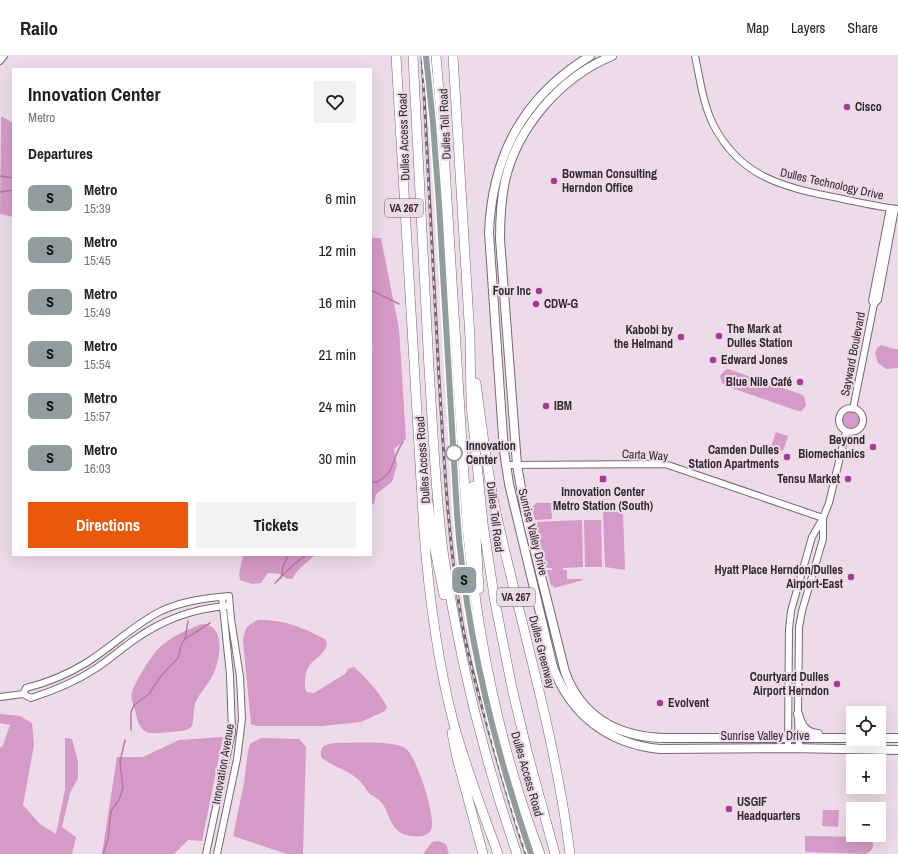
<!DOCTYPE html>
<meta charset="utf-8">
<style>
body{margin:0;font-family:"Archivo Narrow",sans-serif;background:#f2f2f2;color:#202124;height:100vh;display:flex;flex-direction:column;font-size:15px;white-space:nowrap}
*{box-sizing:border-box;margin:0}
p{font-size:13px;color:#757577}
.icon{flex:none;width:22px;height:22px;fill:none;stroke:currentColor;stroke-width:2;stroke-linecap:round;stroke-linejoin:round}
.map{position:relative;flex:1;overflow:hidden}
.panel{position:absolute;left:12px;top:12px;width:360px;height:488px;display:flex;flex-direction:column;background:#fff;border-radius:0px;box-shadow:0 4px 16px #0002}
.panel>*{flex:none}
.badge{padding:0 8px;border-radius:6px;font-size:14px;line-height:26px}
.buttons{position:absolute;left:846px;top:650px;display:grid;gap:8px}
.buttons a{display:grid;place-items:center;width:40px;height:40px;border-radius:0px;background:#fff;box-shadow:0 4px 16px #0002;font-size:20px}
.map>.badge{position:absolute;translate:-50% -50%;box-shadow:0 0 0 2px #fff}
h2{padding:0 16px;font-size:15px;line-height:36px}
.round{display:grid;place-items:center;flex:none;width:42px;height:42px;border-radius:0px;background:#f2f2f2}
.headline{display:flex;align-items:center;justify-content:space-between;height:68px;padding:0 16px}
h1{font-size:19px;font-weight:800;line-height:30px}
.button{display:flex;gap:8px;margin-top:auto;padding:8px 16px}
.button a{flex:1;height:46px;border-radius:0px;background:#ea580c;color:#fff;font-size:16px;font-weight:800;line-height:46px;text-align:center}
.button a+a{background:#f2f2f2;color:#202124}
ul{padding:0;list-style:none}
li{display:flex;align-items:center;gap:12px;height:52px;padding:0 16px}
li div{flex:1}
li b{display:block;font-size:15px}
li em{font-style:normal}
li .badge{min-width:44px;font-weight:700;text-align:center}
header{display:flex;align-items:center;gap:24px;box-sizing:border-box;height:56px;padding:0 20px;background:#fff;border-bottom:1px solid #e0e0e0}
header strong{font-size:19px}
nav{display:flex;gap:22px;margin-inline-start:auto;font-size:14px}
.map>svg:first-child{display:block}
.green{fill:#d59ac7}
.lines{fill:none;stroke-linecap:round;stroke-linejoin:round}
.stream{stroke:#b578a8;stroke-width:1.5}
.minor-casing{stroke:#786874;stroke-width:8}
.major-casing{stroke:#786874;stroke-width:10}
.highway-casing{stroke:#786874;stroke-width:10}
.minor{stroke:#fff;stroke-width:6}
.major{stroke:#fff;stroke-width:8}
.highway{stroke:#fff;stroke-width:9}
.rail-casing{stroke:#71666e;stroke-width:3}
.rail{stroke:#eedbe9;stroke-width:1.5;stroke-dasharray:4.5;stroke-linecap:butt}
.line-casing{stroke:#fff;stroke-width:9}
.line{stroke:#919d9d;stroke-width:6}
.poi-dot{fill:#a83996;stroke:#eedbe9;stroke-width:1.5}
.stop-dot{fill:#fff;stroke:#919d9d;stroke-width:2}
.labels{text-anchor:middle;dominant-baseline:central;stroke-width:4;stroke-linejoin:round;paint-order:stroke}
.shield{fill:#eedbe9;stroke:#695e66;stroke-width:1}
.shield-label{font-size:11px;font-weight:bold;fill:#30292e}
.poi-label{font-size:12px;font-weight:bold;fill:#30292e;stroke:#eedbe9;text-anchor:start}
.street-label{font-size:12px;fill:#30292e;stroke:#eedbe9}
.stop-label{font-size:12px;font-weight:bold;fill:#30292e;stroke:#eedbe9;text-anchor:start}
</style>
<header>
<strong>Railo</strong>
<nav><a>Map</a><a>Layers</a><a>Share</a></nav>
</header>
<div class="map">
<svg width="898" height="798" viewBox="0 0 898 798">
<rect width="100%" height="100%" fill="#eedbe9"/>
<!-- green -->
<path class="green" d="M1,60L13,67V161L0,158Z
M371,182H381L399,273L406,383L394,393L397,409L392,426L376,438L374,447L371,450V297L373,293L371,292Z
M881,289L894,293H898V312L886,313L878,307L875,297L877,292Z
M728,313L803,339L805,343L806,350L801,355H798L726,330L722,327L720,320L724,315Z
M842 364a9 9 0 1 1 18 0a9 9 0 1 1-18 0Z
M776,376L788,380L783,395L771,391Z
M536,447H551L552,463L535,464L532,452Z
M612,451H615V456H623L625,514L605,511L603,455H612Z
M582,464L583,511L563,512V514H567V523H583V524L554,532L553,529L551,530L547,514H552V512H547L535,466Z
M584,464H601L602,511H585Z
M243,499H315L298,514L292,523L285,522L281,518L268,517L261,527L252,528L240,524L239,518Z
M258,564C282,563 306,572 326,584C330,597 313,602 308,612C306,616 305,620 305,624C305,629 304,632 307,636L314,637L345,618L348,613L354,611C367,623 379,635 387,651L385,655L361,666L322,670H256L251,668L243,584C245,572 247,569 258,564Z
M202,568C227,569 220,604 213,619C208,629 199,637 195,648C193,655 194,663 192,670C187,676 178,675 170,676C145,679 140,678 135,654C134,649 130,642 132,637C134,627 150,602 157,594C168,582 186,574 202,568Z
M0,658L20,660L32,667L34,689L23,749L40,768L56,778L65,734V682L72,683L78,706V722L70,737L62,771L76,781L72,798H0V692L3,689L10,669L0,667Z
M223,681L202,785L188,784L174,798H102L117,701H143L179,684Z
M261,682L299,683L306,691L303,798H287L233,780L244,727L248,695L250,688Z
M333,687C348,687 393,684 405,692C416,698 437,763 431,774C426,783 411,781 403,778C388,771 390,754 379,744C376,741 372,740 369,737C364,732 362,725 355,721C345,713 331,710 321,701C320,691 323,689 333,687Z
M823,754H839L838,771L822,770Z
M805,780L867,781L872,785C875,790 872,795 866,798L805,796Z
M438,785L446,788L449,798H423L432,786Z"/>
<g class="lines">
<!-- stream -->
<path class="stream" d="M0,120L13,122
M0,136L13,134
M371,234L399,248
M371,426H377C397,415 391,402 403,386
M281,522L283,511L288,499
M275,527L293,509L306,499
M185,583L188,565
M131,674V656L134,649L149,638L160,621L178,602L182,587L185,583L210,567
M103,798L108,783L111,755L119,744L123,732L120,706L125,684"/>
<defs>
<path id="minor" d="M695,0C700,23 703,49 714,70C742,123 785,131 838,142C858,146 878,151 898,153
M0,5L4,0
M874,248L872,245L890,152
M839 364a12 12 0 1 1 24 0a12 12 0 1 1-24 0Z
M853,353L874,248L878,244L895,153
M506,409L665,408L823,462
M23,638L26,632C46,627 68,618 86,607C112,591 133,569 161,555C183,545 206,542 229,540L231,563L240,621L242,663L237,703L217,798
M0,641L23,638L31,642C53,635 75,626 95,613C109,604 121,593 134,584C162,564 192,553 226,550
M788,692L789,574L791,555L812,481L823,462L829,447L846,376
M799,692L798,658L799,571L802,555L823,483V464
M206,798L232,676L230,619L222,541"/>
<path id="major" d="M590,0C523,41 492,100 489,177L504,395L509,428L553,611C571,659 608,688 660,693L788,692L898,694
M612,0C561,21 517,71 505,125C501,144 500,163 500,183L517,409L526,460L565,616C582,662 618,681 665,682H853
M798,658C801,669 805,677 818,678
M879,682H898"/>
<path id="highway" d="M396,0L424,476C429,540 437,603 453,665C465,710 482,754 498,798
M413,0C418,104 423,208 429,312C433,373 435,434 443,495C458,597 483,700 517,798
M436,0L444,95L467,469C477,581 500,693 540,798
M453,0L470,282L471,348L483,468L495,546L512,632L527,695L555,798
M476,327C482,372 487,417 497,461C522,573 556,684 570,798
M473,430L479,533
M428,446L434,489L444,539
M452,677L457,702L483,798"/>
</defs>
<!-- minor casing -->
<use href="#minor" class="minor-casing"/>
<!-- major casing -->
<use href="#major" class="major-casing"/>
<!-- highway casing -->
<use href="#highway" class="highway-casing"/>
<!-- minor -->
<use href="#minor" class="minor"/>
<!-- major -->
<use href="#major" class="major"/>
<!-- highway -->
<use href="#highway" class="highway"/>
<defs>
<path id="rail" d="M422,0C427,107 433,214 439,321C444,403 448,486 462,567C470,610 482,652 494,693C504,728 514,763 526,798
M429,24C440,137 445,251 452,364C457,453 462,541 481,627"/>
</defs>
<!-- rail casing -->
<use href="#rail" class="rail-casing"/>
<!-- rail -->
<use href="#rail" class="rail"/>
</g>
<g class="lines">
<defs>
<path id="line" d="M426,0L433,67L439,148L457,458C465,575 493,687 531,798"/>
</defs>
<!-- line casing -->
<use href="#line" class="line-casing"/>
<!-- line -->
<use href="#line" class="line"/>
</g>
<!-- markers -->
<g class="poi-dot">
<circle cx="847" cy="51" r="4"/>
<circle cx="554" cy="125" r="4"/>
<circle cx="539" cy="235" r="4"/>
<circle cx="536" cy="248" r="4"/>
<circle cx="719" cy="280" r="4"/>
<circle cx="681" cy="281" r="4"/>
<circle cx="713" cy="304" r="4"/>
<circle cx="800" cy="326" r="4"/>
<circle cx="546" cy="350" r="4"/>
<circle cx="873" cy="391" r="4"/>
<circle cx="787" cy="401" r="4"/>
<rect x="599" y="419" width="8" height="8" rx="2"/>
<circle cx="848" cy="423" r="4"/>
<circle cx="851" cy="521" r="4"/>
<circle cx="837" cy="628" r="4"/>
<circle cx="660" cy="647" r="4"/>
<circle cx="729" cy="753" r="4"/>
</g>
<circle class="stop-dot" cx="454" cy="397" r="8"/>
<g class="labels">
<!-- shield labels -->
<g class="shield">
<rect x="385" y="143" width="38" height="18" rx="3"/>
<rect x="497" y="532" width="38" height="18" rx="3"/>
</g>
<g class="shield-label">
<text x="404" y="152">VA 267</text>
<text x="516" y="541">VA 267</text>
</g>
<!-- poi labels -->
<g class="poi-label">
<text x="855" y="51">Cisco</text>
<text x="562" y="118">Bowman Consulting<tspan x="562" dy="14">Herndon Office</tspan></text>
<text x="531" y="235" text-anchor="end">Four Inc</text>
<text x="544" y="248">CDW-G</text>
<text x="727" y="273">The Mark at<tspan x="727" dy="14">Dulles Station</tspan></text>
<text x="673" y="274" text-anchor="end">Kabobi by<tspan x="673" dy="14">the Helmand</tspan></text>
<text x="721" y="304">Edward Jones</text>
<text x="792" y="326" text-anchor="end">Blue Nile Café</text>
<text x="554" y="350">IBM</text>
<text x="865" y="384" text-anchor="end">Beyond<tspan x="865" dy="14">Biomechanics</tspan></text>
<text x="779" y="394" text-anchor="end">Camden Dulles<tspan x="779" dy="14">Station Apartments</tspan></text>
<text x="840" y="423" text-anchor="end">Tensu Market</text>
<text x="603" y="436" text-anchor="middle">Innovation Center<tspan x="603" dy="14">Metro Station (South)</tspan></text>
<text x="843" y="514" text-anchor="end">Hyatt Place Herndon/Dulles<tspan x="843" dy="14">Airport-East</tspan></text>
<text x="829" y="621" text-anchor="end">Courtyard Dulles<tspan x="829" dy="14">Airport Herndon</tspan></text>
<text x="668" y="647">Evolvent</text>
<text x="737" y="746">USGIF<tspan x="737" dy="14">Headquarters</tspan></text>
</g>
<!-- street labels -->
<g class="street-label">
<text transform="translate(445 68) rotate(-93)">Dulles Toll Road</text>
<text transform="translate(404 81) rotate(-92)">Dulles Access Road</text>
<text transform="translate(832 128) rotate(13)">Dulles Technology Drive</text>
<text transform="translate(853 298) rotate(-79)">Sayward Boulevard</text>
<text transform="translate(645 399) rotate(3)">Carta Way</text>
<text transform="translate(423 404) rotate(-94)">Dulles Access Road</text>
<text transform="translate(495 461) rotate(83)">Dulles Toll Road</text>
<text transform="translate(533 476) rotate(76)">Sunrise Valley Drive</text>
<text transform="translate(542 596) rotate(76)">Dulles Greenway</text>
<text x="765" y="680">Sunrise Valley Drive</text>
<text transform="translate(223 708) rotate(-80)">Innovation Avenue</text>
<text transform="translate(527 718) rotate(74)">Dulles Access Road</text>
</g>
<!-- stop labels -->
<g class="stop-label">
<text x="466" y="390">Innovation<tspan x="466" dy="14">Center</tspan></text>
</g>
</g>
</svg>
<div class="buttons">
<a><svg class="icon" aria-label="locate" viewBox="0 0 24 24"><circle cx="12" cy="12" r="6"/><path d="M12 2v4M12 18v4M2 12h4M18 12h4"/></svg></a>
<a>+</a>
<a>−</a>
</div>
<b class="badge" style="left:464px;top:524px;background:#919d9d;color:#111">S</b>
<section class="panel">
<div class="headline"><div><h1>Innovation Center</h1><p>Metro</p></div><a class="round"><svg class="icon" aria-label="heart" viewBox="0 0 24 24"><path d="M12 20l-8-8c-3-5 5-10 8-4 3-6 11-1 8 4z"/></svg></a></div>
<h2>Departures</h2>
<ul>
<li><span class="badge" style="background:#919d9d;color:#111">S</span><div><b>Metro</b><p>15:39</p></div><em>6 min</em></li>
<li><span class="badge" style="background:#919d9d;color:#111">S</span><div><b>Metro</b><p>15:45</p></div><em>12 min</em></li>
<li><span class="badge" style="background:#919d9d;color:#111">S</span><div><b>Metro</b><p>15:49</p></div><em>16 min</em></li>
<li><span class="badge" style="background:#919d9d;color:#111">S</span><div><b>Metro</b><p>15:54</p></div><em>21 min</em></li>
<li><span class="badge" style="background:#919d9d;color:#111">S</span><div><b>Metro</b><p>15:57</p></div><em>24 min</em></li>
<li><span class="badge" style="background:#919d9d;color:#111">S</span><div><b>Metro</b><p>16:03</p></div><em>30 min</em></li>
</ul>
<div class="button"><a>Directions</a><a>Tickets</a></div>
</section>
</div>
